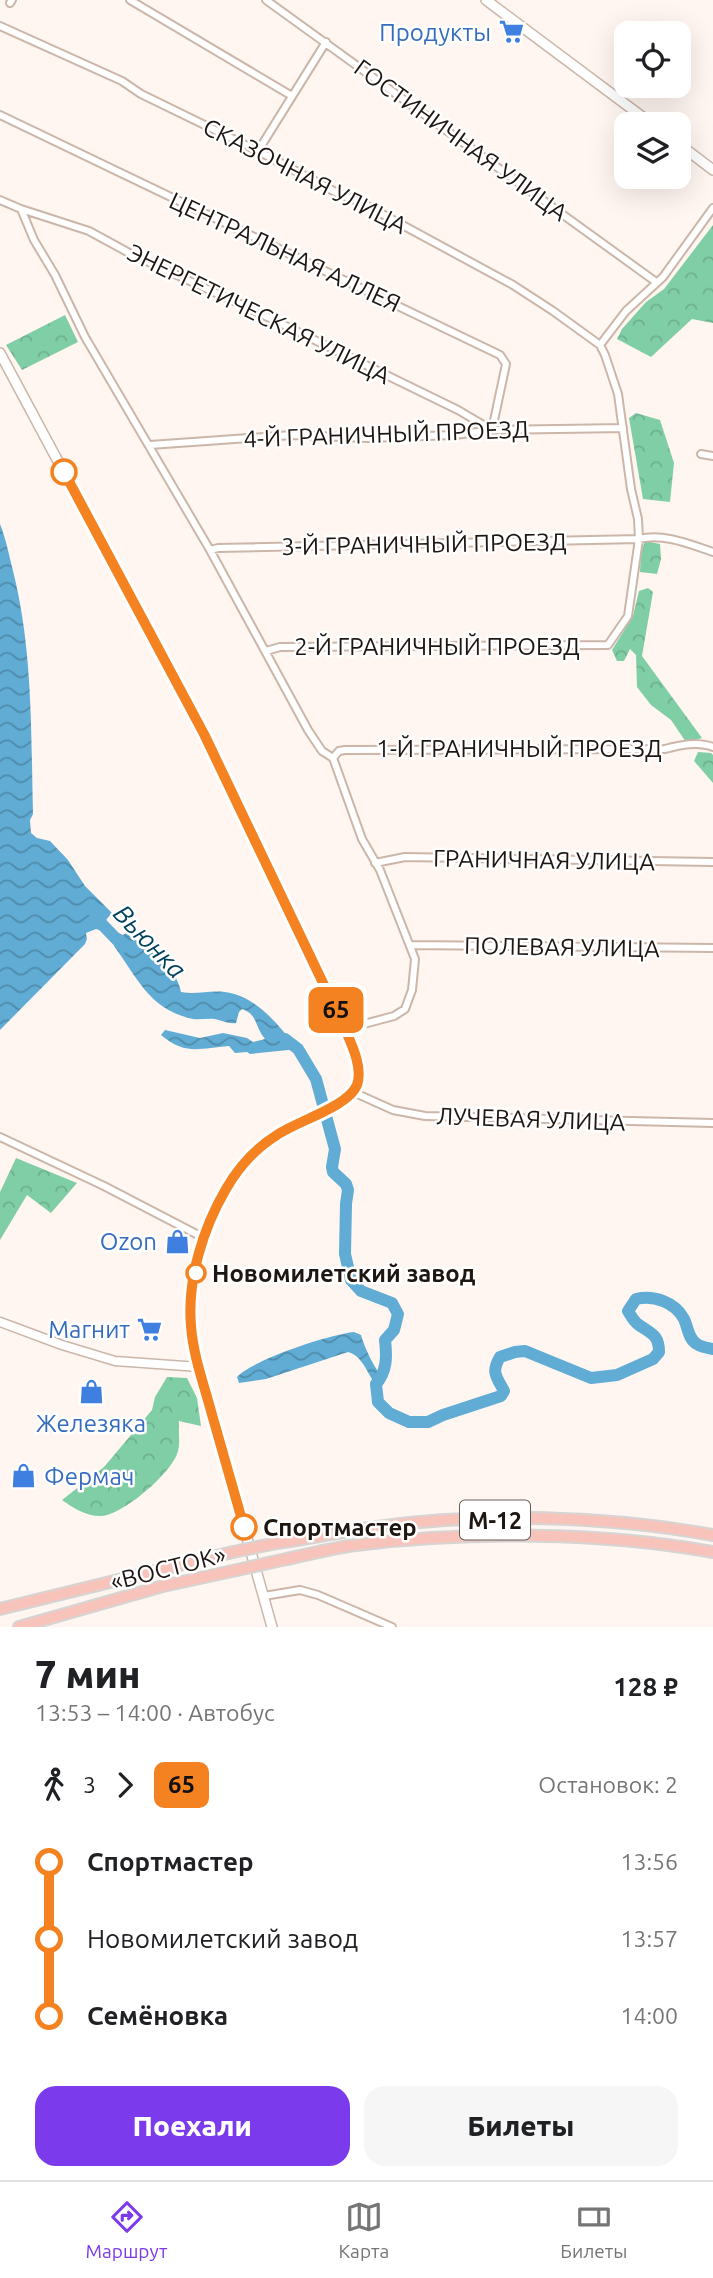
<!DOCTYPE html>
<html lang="ru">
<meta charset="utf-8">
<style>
body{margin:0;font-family:Ubuntu,sans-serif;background:#f6f6f6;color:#202124;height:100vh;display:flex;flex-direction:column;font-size:26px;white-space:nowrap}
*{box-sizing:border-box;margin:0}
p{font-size:23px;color:#757577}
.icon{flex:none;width:38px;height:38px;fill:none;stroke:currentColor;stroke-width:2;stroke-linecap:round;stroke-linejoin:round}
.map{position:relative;height:1627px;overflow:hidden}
.sheet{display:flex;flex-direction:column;background:#fff;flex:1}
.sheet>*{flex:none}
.badge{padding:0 14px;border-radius:10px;font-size:24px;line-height:46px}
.controls{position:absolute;left:614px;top:21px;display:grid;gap:14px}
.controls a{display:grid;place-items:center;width:77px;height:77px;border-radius:14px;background:#fff;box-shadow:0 7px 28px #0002;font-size:35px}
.map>.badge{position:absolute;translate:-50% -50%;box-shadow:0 0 0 4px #fff}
.legs{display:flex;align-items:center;gap:10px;height:77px;padding:0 35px;font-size:23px}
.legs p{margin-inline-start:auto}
.summary{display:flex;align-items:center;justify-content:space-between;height:119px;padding:0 35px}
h1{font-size:38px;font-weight:800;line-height:52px}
.primary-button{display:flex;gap:14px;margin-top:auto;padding:14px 35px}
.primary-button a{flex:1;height:80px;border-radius:21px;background:#7c3aed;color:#fff;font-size:28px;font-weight:800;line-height:80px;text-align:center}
.primary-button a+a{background:#f6f6f6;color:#202124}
ul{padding:0 35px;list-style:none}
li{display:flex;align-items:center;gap:24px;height:77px;font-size:26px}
li i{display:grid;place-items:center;width:10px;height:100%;margin:0 9px;background:currentColor}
li i::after{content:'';width:18px;height:18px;margin:-9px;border:5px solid;border-radius:50%;background:#fff}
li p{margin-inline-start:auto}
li:first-child i{background:linear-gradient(#0000 50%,currentColor 0)}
li:last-child i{background:linear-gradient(currentColor 50%,#0000 0)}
.menu{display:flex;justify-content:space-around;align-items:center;height:98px;border-top:2px solid #e0e0e0;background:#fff;font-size:19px;color:#757577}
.menu a{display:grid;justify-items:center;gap:4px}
.menu .selected{color:#7c3aed}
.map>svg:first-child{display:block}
.forest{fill:url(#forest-crowns)}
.water{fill:url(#water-waves)}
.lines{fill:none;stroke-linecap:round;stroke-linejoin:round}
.river{stroke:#60acd5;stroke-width:12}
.minor-casing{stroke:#cbb6a9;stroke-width:10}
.tertiary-casing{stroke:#cbb6a9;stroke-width:11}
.secondary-casing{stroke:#cbb6a9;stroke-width:12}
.trunk-casing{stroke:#d6d5d4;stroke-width:14}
.minor{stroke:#fff;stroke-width:6}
.tertiary{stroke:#fff;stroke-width:8}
.secondary{stroke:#fff;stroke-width:9}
.trunk{stroke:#f8c3bb;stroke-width:10}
.trunk-bridge-casing{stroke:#d6d5d4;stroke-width:14;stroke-linecap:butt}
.trunk-bridge{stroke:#f8c3bb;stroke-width:10}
.line-1-casing{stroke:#fff;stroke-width:16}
.line-1{stroke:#f58220;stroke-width:10}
.stop-1-dot{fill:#fff;stroke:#f58220;stroke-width:3.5}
.labels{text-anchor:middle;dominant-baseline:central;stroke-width:5;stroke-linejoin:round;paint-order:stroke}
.shield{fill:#fff;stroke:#625c59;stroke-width:2}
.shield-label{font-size:23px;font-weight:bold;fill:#1e1612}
.shop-label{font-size:24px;fill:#366cbe;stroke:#fff;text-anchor:end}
.street-label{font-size:24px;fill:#1e1612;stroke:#fff}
.stop-label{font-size:24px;font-weight:bold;fill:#1e1612;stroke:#fff;text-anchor:start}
.water-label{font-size:26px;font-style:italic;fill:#00415d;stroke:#fff}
</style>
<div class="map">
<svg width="713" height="1627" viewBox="0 0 713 1627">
<defs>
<pattern id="forest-crowns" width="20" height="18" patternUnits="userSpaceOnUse" patternTransform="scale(1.75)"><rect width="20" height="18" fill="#80cea6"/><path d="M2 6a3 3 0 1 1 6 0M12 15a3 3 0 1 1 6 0" fill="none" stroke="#6eb08e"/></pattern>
<pattern id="water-waves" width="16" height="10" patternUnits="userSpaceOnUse" patternTransform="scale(1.75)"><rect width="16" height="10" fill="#60acd5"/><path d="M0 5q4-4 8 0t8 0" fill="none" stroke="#4f8bab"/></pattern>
</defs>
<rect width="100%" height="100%" fill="#fff6f1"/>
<!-- forest -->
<path class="forest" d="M713,225V323L692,319L651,357L617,339L622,329L646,302L664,289Z
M65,315L78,342L22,370L6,345Z
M636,413L660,420L674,463L670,502L643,499L629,418Z
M645,541L660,544L661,559L657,574L640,572L641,553Z
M648,588L653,592L642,656L702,738L686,742L671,720L651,705L637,687L636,655L630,649L624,661H617L612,650L633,616L639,591Z
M698,752L711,753L713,755V783L694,761Z
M16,1158L77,1183L51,1213L27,1195L0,1240V1192Z
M167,1377L187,1378L197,1398L201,1426L179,1421C178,1432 181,1445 177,1454C170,1474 124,1514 102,1516C88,1517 73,1508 62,1500L104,1467L152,1410L155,1397Z"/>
<!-- water -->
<path class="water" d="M0,524C6,539 9,555 13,571C33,650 31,733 33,814L30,820L31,833L37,838L50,841L68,860L85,886L112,913L106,920L108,924L102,931L96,929L86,933L87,939L85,944L0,1030Z
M116,932L123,935L126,933C146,948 176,965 181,992C195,995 210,990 225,992C257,996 279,1026 298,1049L250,1054L247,1052L235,1053L229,1046C200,1048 186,1056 161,1035L165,1030L200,1038L223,1033L247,1038L253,1042L265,1039C255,1028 258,1014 242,1009L239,1012L236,1023C227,1024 224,1021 215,1019C208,1018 200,1020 193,1019C150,1010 138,979 114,946L115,944L110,938Z
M354,1332L361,1335C364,1346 375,1370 382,1376L376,1384C366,1373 364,1357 348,1352L266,1379L239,1383L237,1377C254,1359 328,1335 354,1332Z"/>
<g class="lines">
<!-- river -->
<path class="river" d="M95,917L124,947
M285,1039L298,1049L316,1079L335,1149L332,1167L333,1172L346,1184L348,1190L346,1204L345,1254L351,1280L361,1291L392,1303L398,1314L394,1330L385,1340C387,1357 387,1371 376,1384L378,1402L389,1413L409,1422H428L443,1415L501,1396L504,1391C496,1376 491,1372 500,1357L515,1352L525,1351L591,1378L617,1375L653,1359L659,1352C659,1335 652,1334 639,1325C634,1322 631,1316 628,1311L636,1299C654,1295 675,1302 684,1319C688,1327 688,1339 697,1344C701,1347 708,1348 713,1349"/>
<defs>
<path id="minor" d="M130,0L292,96
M266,0L656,282
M10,3L12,0
M0,26L122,81L141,94L258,151L343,196L360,202L513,285L553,311L600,345L605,355L618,394L631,489L638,519L639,539L628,616L608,645L280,647L266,651
M0,115L500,355L506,364L492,430L458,410L253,310L131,254L89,231L21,209
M258,151L326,42
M0,200L21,209L34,240L55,275L85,337L210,550L308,730L322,751L333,758
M600,345L626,311L663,277L713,208
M150,445L292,435L368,438L455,435L492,430L623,428
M701,454L713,456
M210,550L218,548L639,539C664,533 689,544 713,552
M333,758L339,751L345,750L665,749C680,745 698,741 713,747
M333,758L362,839L380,870L415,959L412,990L405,1009L394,1016L345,1029
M375,863L405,857L713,862
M411,945L713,948
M353,1092L393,1110L425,1116L713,1123
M0,1137L104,1186L204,1238
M264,1596L300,1590L318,1595L392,1627"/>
<path id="tertiary" d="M0,1322L62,1345L115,1361L199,1367"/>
<path id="secondary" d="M486,0L652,124
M679,144L713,170
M0,353L204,734L345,1029C353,1047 365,1072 354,1091C344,1106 298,1122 280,1133C221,1169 189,1252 191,1319C191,1336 195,1351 199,1367L272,1627"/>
<path id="trunk" d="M277,1543C311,1538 344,1531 377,1527C482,1512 609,1516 713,1535
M282,1560C307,1555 331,1548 356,1545C468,1531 602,1532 713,1552
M0,1609L233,1552
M19,1627L163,1586L237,1570"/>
</defs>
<!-- minor casing -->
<use href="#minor" class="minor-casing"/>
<!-- tertiary casing -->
<use href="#tertiary" class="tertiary-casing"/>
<!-- secondary casing -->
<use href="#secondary" class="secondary-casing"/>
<!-- trunk casing -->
<use href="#trunk" class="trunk-casing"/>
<!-- minor -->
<use href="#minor" class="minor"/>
<!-- tertiary -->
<use href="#tertiary" class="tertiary"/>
<!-- secondary -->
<use href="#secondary" class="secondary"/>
<!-- trunk -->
<use href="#trunk" class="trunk"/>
<defs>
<path id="trunk-bridge" d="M233,1552L277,1543
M237,1570L282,1560"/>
</defs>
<!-- trunk-bridge casing -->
<use href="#trunk-bridge" class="trunk-bridge-casing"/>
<!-- trunk-bridge -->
<use href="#trunk-bridge" class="trunk-bridge"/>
</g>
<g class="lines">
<defs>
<path id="line-1" d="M64,472L204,734L345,1029C352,1045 363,1068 357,1085C348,1107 297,1121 277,1135C256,1148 238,1168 226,1189C203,1228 187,1280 191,1326C193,1353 202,1379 209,1404C221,1445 232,1486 244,1527"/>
</defs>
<!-- line-1 casing -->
<use href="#line-1" class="line-1-casing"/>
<!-- line-1 -->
<use href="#line-1" class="line-1"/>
</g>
<!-- icons -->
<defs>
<symbol id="supermarket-bare" viewBox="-9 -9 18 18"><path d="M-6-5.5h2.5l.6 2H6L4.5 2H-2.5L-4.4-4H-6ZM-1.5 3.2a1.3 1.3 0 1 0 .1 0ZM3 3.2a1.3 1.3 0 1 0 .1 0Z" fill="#3f7fe0" stroke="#fff" stroke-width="2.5" paint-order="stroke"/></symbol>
<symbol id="shop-bare" viewBox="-9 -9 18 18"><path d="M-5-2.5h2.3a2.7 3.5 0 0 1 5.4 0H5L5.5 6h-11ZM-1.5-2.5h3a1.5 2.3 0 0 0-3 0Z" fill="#3f7fe0" stroke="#fff" stroke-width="2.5" paint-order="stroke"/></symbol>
</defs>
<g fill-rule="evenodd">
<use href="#supermarket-bare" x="494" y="14" width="35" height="35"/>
<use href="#shop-bare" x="160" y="1224" width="35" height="35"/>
<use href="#supermarket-bare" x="132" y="1312" width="35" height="35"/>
<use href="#shop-bare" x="74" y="1374" width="35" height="35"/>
<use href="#shop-bare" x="6" y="1458" width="35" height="35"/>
</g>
<!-- markers -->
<g class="stop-1-dot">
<circle cx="64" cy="472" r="12"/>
<circle cx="196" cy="1273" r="9"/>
<circle cx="244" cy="1527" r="12"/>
</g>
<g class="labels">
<!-- shield labels -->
<rect class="shield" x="460" y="1500.5" width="70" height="39" rx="5"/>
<g class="shield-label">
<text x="495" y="1520">М-12</text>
</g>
<!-- shop labels -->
<g class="shop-label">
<text x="491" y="32">Продукты</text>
<text x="157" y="1241">Ozon</text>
<text x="130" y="1329">Магнит</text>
<text x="91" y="1423" text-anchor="middle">Железяка</text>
<text x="44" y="1476" text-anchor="start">Фермач</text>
</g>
<!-- street labels -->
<g class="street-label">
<text transform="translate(461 140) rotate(36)">ГОСТИНИЧНАЯ УЛИЦА</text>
<text transform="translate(305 176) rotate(27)">СКАЗОЧНАЯ УЛИЦА</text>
<text transform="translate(285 252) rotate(25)">ЦЕНТРАЛЬНАЯ АЛЛЕЯ</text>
<text transform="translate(259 314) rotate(26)">ЭНЕРГЕТИЧЕСКАЯ УЛИЦА</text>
<text transform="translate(386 434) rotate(-2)">4-Й ГРАНИЧНЫЙ ПРОЕЗД</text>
<text transform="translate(424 544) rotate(-1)">3-Й ГРАНИЧНЫЙ ПРОЕЗД</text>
<text x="437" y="646">2-Й ГРАНИЧНЫЙ ПРОЕЗД</text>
<text x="519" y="748">1-Й ГРАНИЧНЫЙ ПРОЕЗД</text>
<text transform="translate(544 860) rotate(1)">ГРАНИЧНАЯ УЛИЦА</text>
<text transform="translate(562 947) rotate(1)">ПОЛЕВАЯ УЛИЦА</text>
<text transform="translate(531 1119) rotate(2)">ЛУЧЕВАЯ УЛИЦА</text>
<text transform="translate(168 1568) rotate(-14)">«ВОСТОК»</text>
</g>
<!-- stop labels -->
<g class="stop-label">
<text x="212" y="1273">Новомилетский завод</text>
<text x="263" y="1527">Спортмастер</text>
</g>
<!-- water labels -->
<g class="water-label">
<text transform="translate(150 941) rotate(46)">Вьюнка</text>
</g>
</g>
</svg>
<div class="controls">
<a><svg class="icon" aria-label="locate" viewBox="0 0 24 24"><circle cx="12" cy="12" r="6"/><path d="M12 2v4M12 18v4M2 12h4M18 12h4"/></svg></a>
<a><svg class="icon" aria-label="layers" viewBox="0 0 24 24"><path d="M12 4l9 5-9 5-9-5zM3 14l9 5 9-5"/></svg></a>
</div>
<b class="badge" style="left:336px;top:1010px;background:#f58220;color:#111">65</b>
</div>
<section class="sheet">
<div class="summary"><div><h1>7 мин</h1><p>13:53 – 14:00 · Автобус</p></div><b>128 ₽</b></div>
<div class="legs"><svg class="icon" aria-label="walk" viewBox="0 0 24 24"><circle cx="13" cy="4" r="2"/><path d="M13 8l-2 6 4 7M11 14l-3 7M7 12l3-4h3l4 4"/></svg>3<svg class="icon" aria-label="forward" viewBox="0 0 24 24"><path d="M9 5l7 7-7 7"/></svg><b class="badge" style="background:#f58220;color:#111">65</b><p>Остановок: 2</p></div>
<ul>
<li><i style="color:#f58220"></i><b>Спортмастер</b><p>13:56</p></li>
<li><i style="color:#f58220"></i><span>Новомилетский завод</span><p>13:57</p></li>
<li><i style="color:#f58220"></i><b>Семёновка</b><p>14:00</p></li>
</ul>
<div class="primary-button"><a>Поехали</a><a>Билеты</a></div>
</section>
<nav class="menu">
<a class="selected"><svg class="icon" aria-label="directions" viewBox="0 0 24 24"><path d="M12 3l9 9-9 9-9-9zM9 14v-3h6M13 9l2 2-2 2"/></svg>Маршрут</a>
<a><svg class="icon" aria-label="map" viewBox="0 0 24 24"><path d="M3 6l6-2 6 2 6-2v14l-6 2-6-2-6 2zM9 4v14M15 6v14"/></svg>Карта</a>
<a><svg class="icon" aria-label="tickets" viewBox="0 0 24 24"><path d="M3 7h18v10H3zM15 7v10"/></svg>Билеты</a>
</nav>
